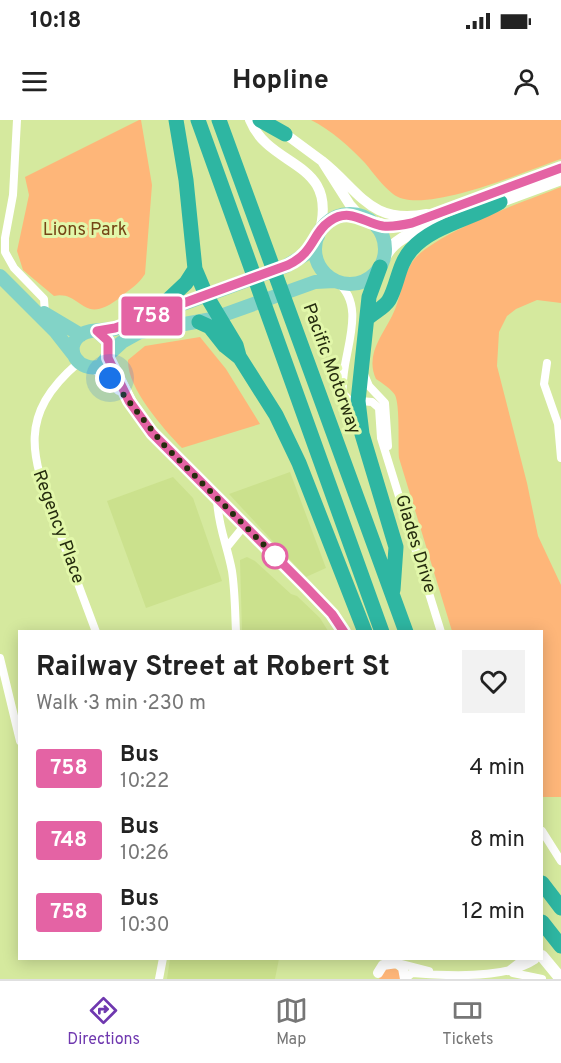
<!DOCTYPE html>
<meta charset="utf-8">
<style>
body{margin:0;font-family:Overpass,sans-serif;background:#f2f2f2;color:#222;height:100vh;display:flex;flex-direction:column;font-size:22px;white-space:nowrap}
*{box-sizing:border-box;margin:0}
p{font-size:20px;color:#767676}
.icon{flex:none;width:33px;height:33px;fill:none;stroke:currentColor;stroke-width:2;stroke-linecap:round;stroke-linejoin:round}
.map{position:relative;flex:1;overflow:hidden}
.side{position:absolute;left:18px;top:510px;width:525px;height:330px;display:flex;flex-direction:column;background:#fff;border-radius:0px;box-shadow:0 3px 15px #0003}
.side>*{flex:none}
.badge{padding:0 12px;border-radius:4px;font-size:21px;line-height:39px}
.you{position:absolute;width:30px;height:30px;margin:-15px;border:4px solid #fff;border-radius:50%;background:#1a73e8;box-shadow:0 0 0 9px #1a73e833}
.map>.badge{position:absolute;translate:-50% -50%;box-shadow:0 0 0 3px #fff}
.round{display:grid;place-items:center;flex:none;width:63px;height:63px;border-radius:0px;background:#f2f2f2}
.head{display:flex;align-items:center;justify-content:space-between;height:102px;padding:0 18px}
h1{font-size:28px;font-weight:700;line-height:45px}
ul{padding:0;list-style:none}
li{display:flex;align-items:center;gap:18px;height:72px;padding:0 18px}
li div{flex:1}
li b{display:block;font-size:22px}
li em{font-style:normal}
li .badge{min-width:66px;font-weight:700;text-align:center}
.status{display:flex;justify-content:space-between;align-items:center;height:42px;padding:0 30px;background:#fff;direction:ltr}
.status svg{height:16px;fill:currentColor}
header{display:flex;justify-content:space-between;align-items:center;height:78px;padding:0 18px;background:#fff;font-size:27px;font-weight:700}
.menu{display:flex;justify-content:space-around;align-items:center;height:84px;border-top:2px solid #e0e0e0;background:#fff;font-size:16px;color:#767676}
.menu a{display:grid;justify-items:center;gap:3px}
.menu .selected{color:#6f38af}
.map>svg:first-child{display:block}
.built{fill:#cbe18d}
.green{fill:#feb679}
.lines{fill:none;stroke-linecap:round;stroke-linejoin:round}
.minor{stroke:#fff;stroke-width:8}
.tertiary{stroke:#fff;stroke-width:10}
.secondary{stroke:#fff;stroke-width:12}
.primary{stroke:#82d3c7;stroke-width:14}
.motorway{stroke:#2eb6a2;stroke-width:15}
.line-casing{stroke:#fff;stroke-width:14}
.line{stroke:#e463a4;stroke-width:9}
.walk{stroke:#252c0e;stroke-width:6;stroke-dasharray:0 10.8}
.stop-dot{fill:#fff;stroke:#e463a4;stroke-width:3}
.labels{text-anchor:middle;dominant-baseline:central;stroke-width:6;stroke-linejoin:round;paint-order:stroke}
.park-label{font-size:18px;fill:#754515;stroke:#e2f7aa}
.street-label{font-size:18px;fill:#252c0e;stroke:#e2f7aa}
</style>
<div class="status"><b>10:18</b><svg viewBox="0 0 49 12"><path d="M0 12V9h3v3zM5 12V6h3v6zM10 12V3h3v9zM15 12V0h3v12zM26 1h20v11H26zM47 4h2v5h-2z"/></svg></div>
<header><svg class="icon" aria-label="menu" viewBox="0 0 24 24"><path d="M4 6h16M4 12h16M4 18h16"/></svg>Hopline<svg class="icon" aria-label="person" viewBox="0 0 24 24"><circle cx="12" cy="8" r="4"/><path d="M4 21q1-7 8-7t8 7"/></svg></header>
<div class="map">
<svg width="561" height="859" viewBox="0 0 561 859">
<rect width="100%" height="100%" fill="#d5e99e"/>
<!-- built -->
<path class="built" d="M290,352L326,448L306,457L229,374Z
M173,357L193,378L222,461L146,488L107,381Z
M247,437L255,441L291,474L297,476L320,498L328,511H242L240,440Z
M170,839V838L279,839L275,859H167Z"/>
<!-- green -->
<path class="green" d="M139,0H141L152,65L145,154C138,165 131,168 122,176C81,209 83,170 54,176L23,150L17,131L29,75L25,57Z
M311,0H561V39C528,50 421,97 393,74C382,65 374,54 365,43C350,27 331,10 311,0Z
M561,67V183L537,180L516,189L507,196L499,212L497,246L527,363L538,416L561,465V677H542V512L452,511L399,338C398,324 400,285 395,275C391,269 382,263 376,259C365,235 382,216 392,196C401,179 401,160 411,144C427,115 528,80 561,67Z
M200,217L226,249L260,304L182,328C163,308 127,268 128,240L145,226Z
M385,848H394L400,851L402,859H379Z"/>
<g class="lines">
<!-- minor -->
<path class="minor" d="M17,0L13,75L5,118V132L14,148L44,179L45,193
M337,162C370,188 339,238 343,273L349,280L372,282L379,288L381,318L441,512
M78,243C14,298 33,339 58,408C70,443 83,477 96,512
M547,243L544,264L558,304L561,338
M364,254L369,266L385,283L388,326
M217,379C218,407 227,424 232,451C235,471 235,491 236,512
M227,427L244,406
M0,538L20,621
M542,711L561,741
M398,843L429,851
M508,851L525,838
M513,853L542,859
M159,859L163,838
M405,859L412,853C447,856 507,859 535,840"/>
<!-- tertiary -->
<path class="tertiary" d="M250,0C270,50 340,39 319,114
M280,10L322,41L350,85L361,97
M322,41C360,71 370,105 427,94
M378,853L383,845L397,843L403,848L405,859"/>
<!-- secondary -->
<path class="secondary" d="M493,84L561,59
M367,100L386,106L412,103L561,48
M383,141C392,117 418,111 440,103
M108,238L135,290L152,313L306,467L332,494L344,512
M95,248L110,258L119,269
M542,836L561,859"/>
<!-- primary -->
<path class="primary" d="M315 129a35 35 0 1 1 70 0a35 35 0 1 1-70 0Z
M0,156L55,211L73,234
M44,193L81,215
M97,211L108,221L110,233L101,246C79,254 61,227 82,214C90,209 106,210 115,209L286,146L306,134L318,116
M110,233L122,222L140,212L212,199L315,162L335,161"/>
<!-- motorway -->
<path class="motorway" d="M176,0L186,60L195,149L206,175L236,225L239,236
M198,0L382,512
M219,0L406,512
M260,0L285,14
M380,147L369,177L358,281L362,314L396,427L393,470
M151,196L186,163L195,149
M368,198C374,192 384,188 389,180C398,164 398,145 411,130C433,105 472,99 500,82
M199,202L210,207L225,226L240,238L276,295L299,343L365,512
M542,763L561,788
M542,802L561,826"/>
</g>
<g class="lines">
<defs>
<path id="line" d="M344,512L332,494L306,467L152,313L129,281L108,238V221L97,211L115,208L288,145C315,132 312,113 330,101C350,87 364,103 383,106C393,107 403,105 412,103L561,48"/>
</defs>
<!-- line casing -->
<use href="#line" class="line-casing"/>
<!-- line -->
<use href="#line" class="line"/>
<!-- walk -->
<path class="walk" d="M110,258L163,324L275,436"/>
</g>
<!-- markers -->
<circle class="stop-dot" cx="275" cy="436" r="12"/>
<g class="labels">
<!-- park labels -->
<g class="park-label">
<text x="85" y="110">Lions Park</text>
</g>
<!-- street labels -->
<g class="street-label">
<text transform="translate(331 249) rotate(70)">Pacific Motorway</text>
<text transform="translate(58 407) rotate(70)">Regency Place</text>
<text transform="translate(415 424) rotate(73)">Glades Drive</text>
</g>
</g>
</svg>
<div class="you" style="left:110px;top:258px"></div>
<b class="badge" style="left:152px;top:196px;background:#e463a4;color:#fff">758</b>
<section class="side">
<div class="head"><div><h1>Railway Street at Robert St</h1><p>Walk · 3 min · 230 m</p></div><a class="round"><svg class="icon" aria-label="heart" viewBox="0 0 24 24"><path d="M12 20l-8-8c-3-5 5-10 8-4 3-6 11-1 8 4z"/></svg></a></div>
<ul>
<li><span class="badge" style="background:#e463a4;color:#fff">758</span><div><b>Bus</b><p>10:22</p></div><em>4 min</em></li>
<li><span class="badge" style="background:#e463a4;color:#fff">748</span><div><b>Bus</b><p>10:26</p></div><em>8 min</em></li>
<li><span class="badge" style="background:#e463a4;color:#fff">758</span><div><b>Bus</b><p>10:30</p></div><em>12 min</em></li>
</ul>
</section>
</div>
<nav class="menu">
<a class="selected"><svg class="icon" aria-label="directions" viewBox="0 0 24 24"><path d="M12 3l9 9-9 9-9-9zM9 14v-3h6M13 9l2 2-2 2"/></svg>Directions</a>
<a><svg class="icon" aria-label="map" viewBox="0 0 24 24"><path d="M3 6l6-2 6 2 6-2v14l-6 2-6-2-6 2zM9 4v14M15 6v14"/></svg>Map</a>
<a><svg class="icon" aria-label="tickets" viewBox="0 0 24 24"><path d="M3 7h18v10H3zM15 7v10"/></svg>Tickets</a>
</nav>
